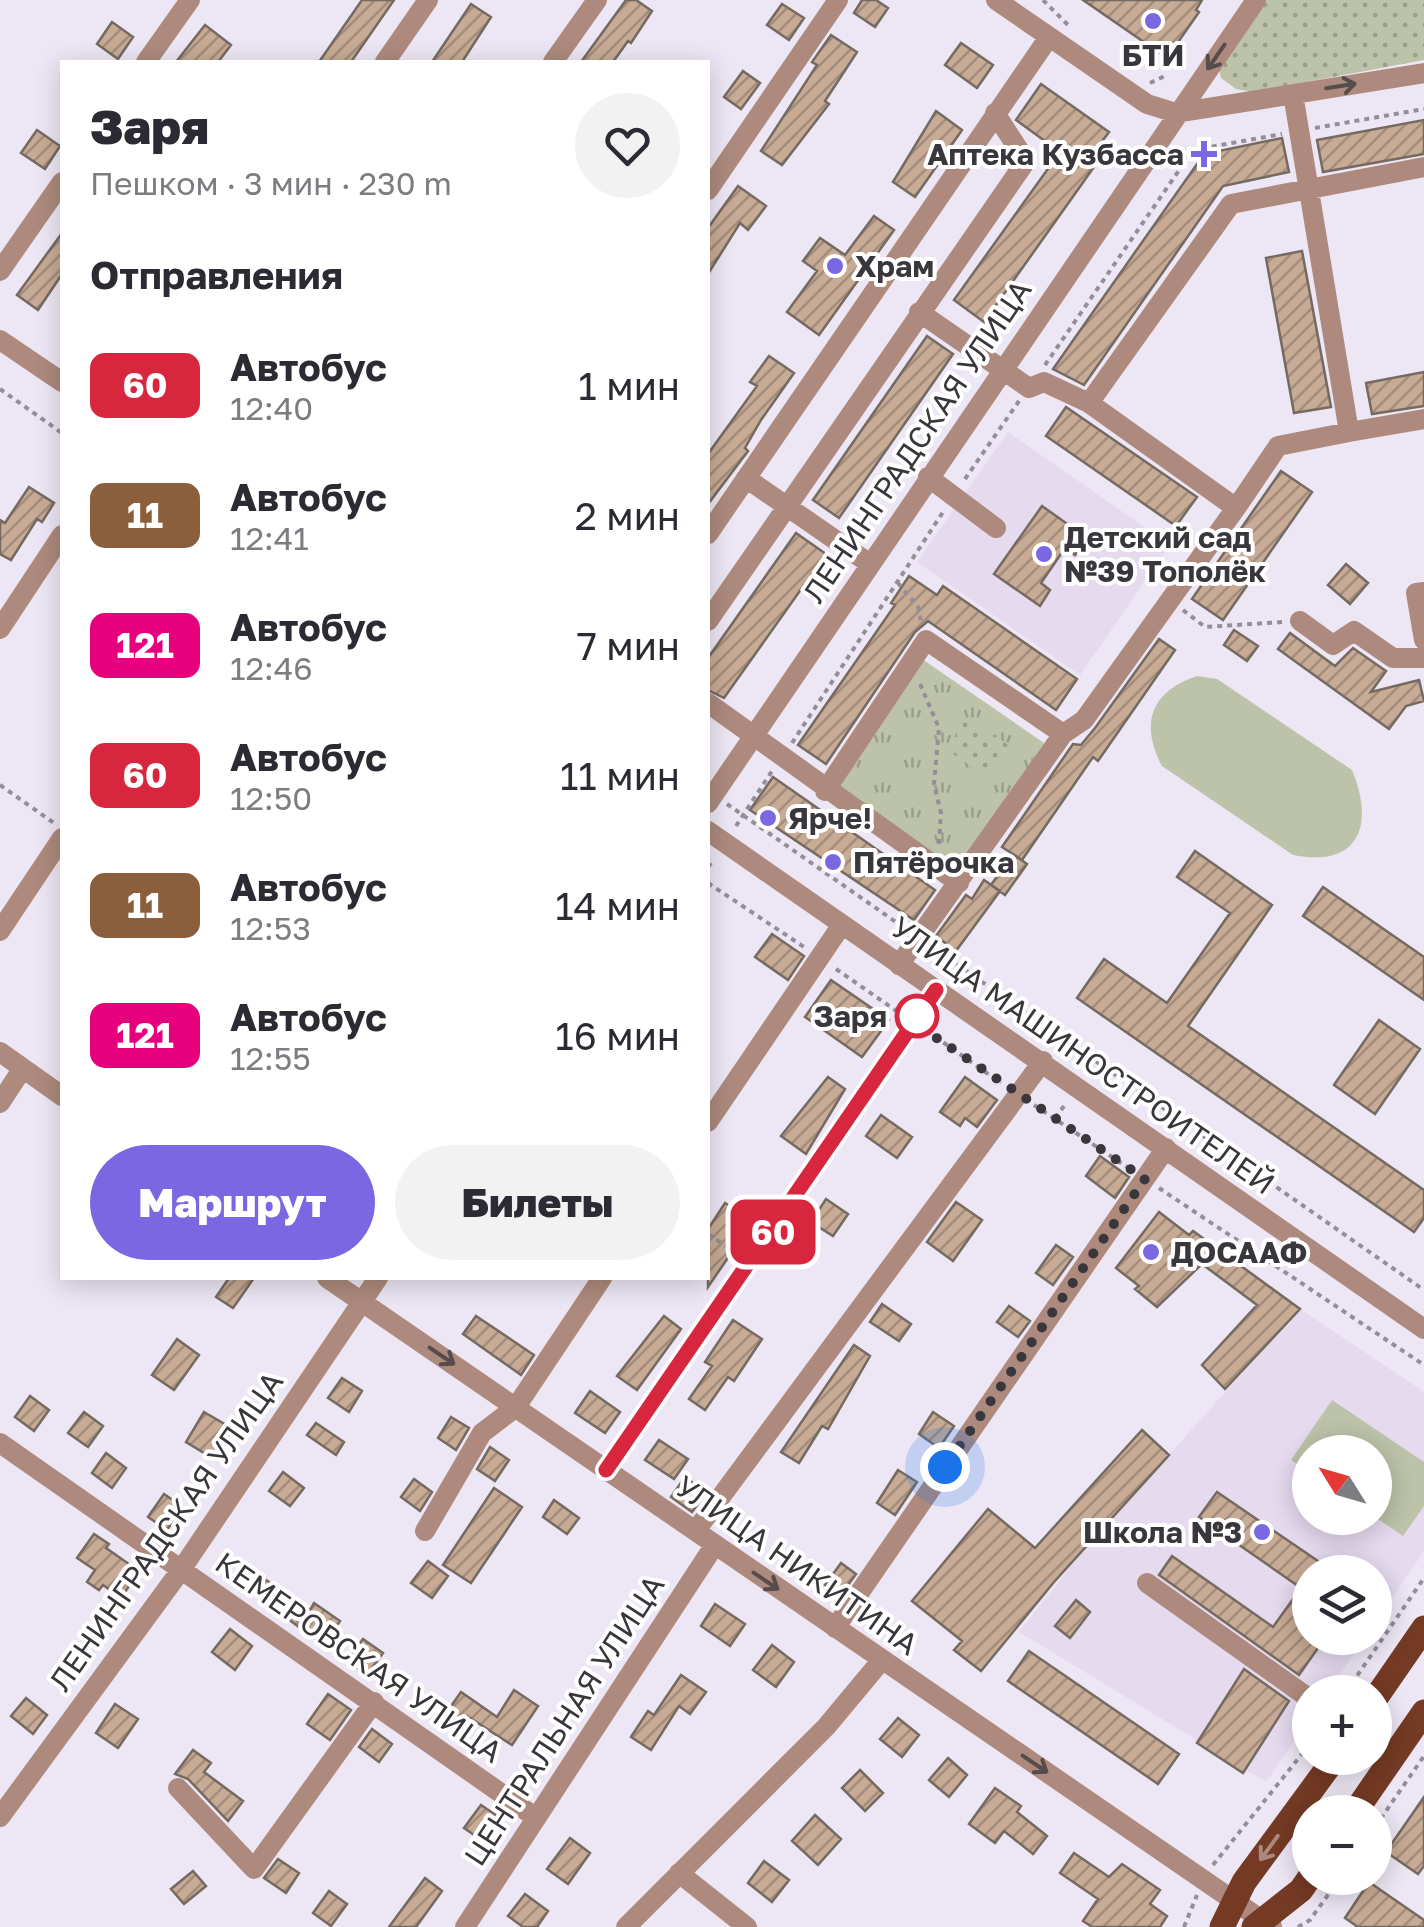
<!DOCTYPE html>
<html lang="ru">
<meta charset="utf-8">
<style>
body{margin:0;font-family:"Golos Text",sans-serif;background:#f2f2f3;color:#2b2b33;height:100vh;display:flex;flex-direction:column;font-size:38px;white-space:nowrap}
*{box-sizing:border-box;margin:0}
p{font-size:32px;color:#7c7c81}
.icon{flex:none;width:55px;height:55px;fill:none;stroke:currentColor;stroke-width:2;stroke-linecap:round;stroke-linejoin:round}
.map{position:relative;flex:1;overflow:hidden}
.details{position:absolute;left:60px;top:60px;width:650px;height:1220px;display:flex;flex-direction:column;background:#fff;border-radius:0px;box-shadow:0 5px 25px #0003}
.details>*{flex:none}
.badge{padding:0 20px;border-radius:15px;font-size:35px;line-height:65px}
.needle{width:65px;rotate:307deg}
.tools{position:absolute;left:1292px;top:1435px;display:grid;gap:20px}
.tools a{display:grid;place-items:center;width:100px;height:100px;border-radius:50%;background:#fff;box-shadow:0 5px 25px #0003;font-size:50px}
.you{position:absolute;width:50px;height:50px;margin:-25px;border:8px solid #fff;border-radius:50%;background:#1a73e8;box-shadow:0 0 0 15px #1a73e833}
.map>.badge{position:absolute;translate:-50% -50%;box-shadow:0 0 0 5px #fff}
h2{padding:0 30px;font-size:38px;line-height:90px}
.round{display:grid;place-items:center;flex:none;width:105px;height:105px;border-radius:52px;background:#f2f2f3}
.head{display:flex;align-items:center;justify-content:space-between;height:170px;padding:0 30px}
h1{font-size:48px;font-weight:800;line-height:75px}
.action{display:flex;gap:20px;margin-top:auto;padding:20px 30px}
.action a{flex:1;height:115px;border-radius:60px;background:#7c67e3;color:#fff;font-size:40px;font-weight:800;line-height:115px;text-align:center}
.action a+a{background:#f2f2f3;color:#2b2b33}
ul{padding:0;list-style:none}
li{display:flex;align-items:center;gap:30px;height:130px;padding:0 30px}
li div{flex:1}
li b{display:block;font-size:38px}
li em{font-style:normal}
li .badge{min-width:110px;font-weight:700;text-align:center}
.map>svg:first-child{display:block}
.built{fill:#e5daee;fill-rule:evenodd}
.grass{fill:url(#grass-tufts)}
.park{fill:url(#park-dots)}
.garden{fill:#bcc3a9}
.building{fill:url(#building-hatch);stroke:#756a61;stroke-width:2.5}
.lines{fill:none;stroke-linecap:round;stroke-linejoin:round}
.path{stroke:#938e98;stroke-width:4;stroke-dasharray:5 5;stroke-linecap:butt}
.minor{stroke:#ad8a7d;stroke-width:20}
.major{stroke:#743a24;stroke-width:25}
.oneway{stroke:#574c4c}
.oneway2{stroke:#ac897c}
.line-casing{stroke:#fff;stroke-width:22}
.line{stroke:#d7263d;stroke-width:15}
.walk{stroke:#3a373c;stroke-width:10;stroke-dasharray:0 18}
.poi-dot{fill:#7c67e3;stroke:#fff;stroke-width:4}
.stop-dot{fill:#fff;stroke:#d7263d;stroke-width:5}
.labels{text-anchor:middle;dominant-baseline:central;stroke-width:8;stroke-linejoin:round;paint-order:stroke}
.poi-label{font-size:30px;font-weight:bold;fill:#3a373c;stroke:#fff;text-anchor:start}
.street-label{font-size:30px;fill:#3a373c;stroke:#fff}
.stop-label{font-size:30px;font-weight:bold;fill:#3a373c;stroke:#fff;text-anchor:end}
</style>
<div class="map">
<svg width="1424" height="1927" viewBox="0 0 1424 1927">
<defs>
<pattern id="grass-tufts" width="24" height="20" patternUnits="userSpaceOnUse" patternTransform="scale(2.5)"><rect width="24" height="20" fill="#bcc3a9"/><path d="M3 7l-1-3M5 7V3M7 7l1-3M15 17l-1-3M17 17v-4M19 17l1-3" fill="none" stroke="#9a9f8b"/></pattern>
<pattern id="park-dots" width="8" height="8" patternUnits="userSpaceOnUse" patternTransform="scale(2.5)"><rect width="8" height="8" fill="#bcc3a9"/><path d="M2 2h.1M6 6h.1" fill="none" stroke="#9a9f8b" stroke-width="1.8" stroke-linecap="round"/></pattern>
<pattern id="building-hatch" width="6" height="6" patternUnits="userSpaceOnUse" patternTransform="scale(2.5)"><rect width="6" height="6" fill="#c7ab95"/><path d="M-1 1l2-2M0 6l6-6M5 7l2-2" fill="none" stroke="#a38c7b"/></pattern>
</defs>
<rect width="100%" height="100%" fill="#ede6f4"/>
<!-- built -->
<path class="built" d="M1008,432L1170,545L1080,675L917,562Z
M1300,1309L1424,1392V1551L1375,1623V1572H1310V1638H1365L1327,1692H1310V1718L1266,1782L1019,1632L1086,1547ZM1310,1452H1375V1518H1310Z"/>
<!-- grass -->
<path class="grass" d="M922,659L1044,743L956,872L834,788Z"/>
<!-- park -->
<path class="park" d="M1261,0H1424V60L1253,92L1236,89L1221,78L1218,65Z
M967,717L1010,746L988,778L946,749Z"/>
<!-- garden -->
<path class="garden" d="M1197,676L1217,679L1352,770C1375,825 1359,868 1293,855L1162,766C1140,724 1150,692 1197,676Z
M1332,1400L1424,1462V1506L1403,1536L1375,1517V1452H1310V1473L1291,1460Z"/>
<!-- building -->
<path class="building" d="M362,0H394L351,62H319Z
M626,0H636L652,11L631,43L628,41L613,62H581Z
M862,0H876L888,8L875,27L854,13Z
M1083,0H1202L1196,10L1199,12L1167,58Z
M471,4L491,17L462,62H432Z
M782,4L804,18L789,40L767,25Z
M112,22L133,37L118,59L97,44Z
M205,25L231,45L218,62H176Z
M831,35L857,52L825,101L829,104L782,165L761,151L817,65L812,62Z
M961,43L993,65L977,88L945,65Z
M743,71L760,83L741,109L724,97Z
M1041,84L1109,132L1094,152L1101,157L984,322L954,300L1060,152L1016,120Z
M936,111L962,130L915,197L893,182Z
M1424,120V154L1323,172L1317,140Z
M37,130L60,146L45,169L21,153Z
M1282,138L1289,172L1223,186L1084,385L1053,369L1204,154Z
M738,186L766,206L748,230L740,223L708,274V228Z
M874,216L894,230L819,335L787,312L817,271L803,261L820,238L845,255Z
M62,233V274L38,310L17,295Z
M1302,251L1331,407L1294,413L1266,258Z
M927,336L953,354L839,518L813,500Z
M769,356L794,373L761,420L745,448L748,451L708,504V454L757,386L750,382Z
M1424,372V406L1372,414L1366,383Z
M1066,407L1197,497L1176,526L1046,436Z
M1281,471L1312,492L1223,620L1192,599Z
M29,487L54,503L42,522L37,519L11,560L0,554V520L5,523Z
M1042,506L1087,538L1075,555L1065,548L1041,583L1050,590L1040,606L994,574Z
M796,533L826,554L724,698L708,690V658Z
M1346,564L1368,583L1350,604L1328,585Z
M909,576L937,595L943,586L1077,679L1056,710L928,621L915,632L826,764L798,745L895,605L891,603Z
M1234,630L1258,646L1247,661L1224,645Z
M1290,633L1335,666L1353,648L1386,671L1371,692L1419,680L1424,701L1406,706L1389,729L1278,649Z
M1159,639L1175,650L1098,761L1093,757L1022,860L1002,847L1073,744L1081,745L1095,728Z
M773,777L935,890L914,920L750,810Z
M1195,851L1272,905L1188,1026L1424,1190V1218L1414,1232L1077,998L1104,959L1167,1003L1230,913L1177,877Z
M1013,854L1027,864L1005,895L991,885Z
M984,880L1000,891L956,951L936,936L966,895L972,899Z
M1323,887L1424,957V1000L1303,916Z
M772,934L804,956L788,980L755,957Z
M831,980L889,1020L862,1057L805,1017Z
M1379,1020L1420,1049L1375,1114L1334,1085Z
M828,1077L845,1089L806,1154L781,1136Z
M965,1077L997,1100L977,1127L965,1118L960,1126L940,1112Z
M881,1115L912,1137L897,1158L866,1136Z
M1100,1156L1129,1177L1115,1198L1086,1176Z
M826,1199L848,1214L833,1236L811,1222Z
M956,1202L982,1220L953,1261L927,1242Z
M725,1203L753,1221L708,1287V1229Z
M1159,1212L1189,1235L1193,1231L1300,1309L1225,1389L1202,1365L1257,1305L1202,1264L1157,1307L1135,1289L1139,1286L1116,1268Z
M1056,1245L1073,1257L1053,1285L1036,1273Z
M229,1278H254L233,1308L216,1297Z
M882,1304L911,1324L899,1341L870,1322Z
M1009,1306L1030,1321L1018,1337L997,1322Z
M476,1316L534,1355L521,1375L463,1334Z
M664,1316L681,1329L637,1390L617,1376Z
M733,1320L762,1339L734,1381L728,1377L705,1410L689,1399L712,1366L705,1362Z
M177,1339L199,1355L174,1390L152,1375Z
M854,1345L870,1356L828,1429L822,1426L799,1463L781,1452Z
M342,1378L362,1391L349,1412L328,1398Z
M590,1391L620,1412L605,1433L575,1413Z
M30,1396L49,1410L34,1431L15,1417Z
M84,1412L103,1426L88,1447L68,1433Z
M204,1412L233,1429L214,1459L186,1442Z
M933,1412L954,1426L939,1448L919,1434Z
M451,1417L469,1428L456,1450L438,1438Z
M316,1423L344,1442L336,1455L307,1435Z
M1142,1430L1169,1455L1054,1582L981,1671L954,1650L962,1641L912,1601L988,1509L1035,1548Z
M659,1440L688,1459L674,1479L645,1460Z
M490,1447L509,1460L495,1481L477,1469Z
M106,1453L126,1468L112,1488L92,1473Z
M898,1470L917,1482L895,1515L877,1503Z
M283,1472L304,1488L290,1506L269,1491Z
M685,1477L706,1493L692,1512L671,1497Z
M414,1479L432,1492L420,1511L401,1497Z
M494,1488L522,1507L471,1583L443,1565Z
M1217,1492L1334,1572H1310V1638H1325L1299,1675L1159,1575L1172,1556L1273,1627L1301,1588L1199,1517Z
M164,1494L183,1507L167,1530L148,1517Z
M554,1500L579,1518L567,1534L543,1517Z
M94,1534L109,1544L106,1548L139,1571L121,1598L103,1585L99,1590L87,1582L95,1570L77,1558Z
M428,1561L448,1576L432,1598L411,1583Z
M841,1563L856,1574L840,1596L825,1585Z
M266,1580L310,1610L314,1603L340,1621L323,1645L256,1595Z
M1076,1600L1090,1612L1070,1638L1055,1626Z
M715,1604L745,1624L730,1646L701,1626Z
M230,1629L252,1646L235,1670L212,1652Z
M363,1639L383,1653L367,1675L347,1661Z
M772,1645L794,1662L776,1687L753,1670Z
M1029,1651L1179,1754L1158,1784L1008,1681Z
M1244,1669L1289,1701L1243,1773L1197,1743Z
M681,1675L706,1692L690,1714L679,1706L651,1750L631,1737L648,1711L654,1715Z
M514,1690L538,1706L512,1745L467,1716L456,1732L440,1722L461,1692L497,1717Z
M328,1694L351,1710L330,1740L307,1724Z
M26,1698L47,1715L33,1734L11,1716Z
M115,1704L138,1719L118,1748L96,1733Z
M898,1718L919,1735L902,1757L880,1739Z
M372,1729L392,1744L379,1762L359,1747Z
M193,1750L211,1763L204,1772L243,1801L228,1821L188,1779L175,1774Z
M948,1758L967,1775L949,1797L929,1780Z
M860,1770L883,1793L865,1811L842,1788Z
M995,1788L1021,1806L1017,1812L1047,1836L1033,1854L1004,1831L995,1843L969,1824Z
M1424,1797V1866L1418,1874L1386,1852Z
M481,1805L496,1815L480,1839L464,1828Z
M815,1815L841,1839L818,1865L792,1841Z
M570,1838L590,1853L568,1884L547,1869Z
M1074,1853L1109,1877L1122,1864L1160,1890L1150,1904L1167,1916L1160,1927H1092L1083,1921L1098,1899L1060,1873Z
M278,1859L299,1873L286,1893L264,1878Z
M764,1861L789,1880L772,1902L748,1883Z
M193,1871L206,1886L184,1904L171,1889Z
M425,1878L442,1891L416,1927H389Z
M1369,1882L1424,1920V1927H1358L1345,1918Z
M329,1891L347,1904L331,1926L313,1913Z
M525,1894L548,1911L537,1927H523L508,1916Z"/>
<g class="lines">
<!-- path -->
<path class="path" d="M1043,0L1071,28
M1150,83L1167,75
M1315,128L1424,109
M1045,365L1193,150L1282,134
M0,389L62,433
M965,479L1019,401
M898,583L918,607L921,621
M1183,610L1205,627L1283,622
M920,684L939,728L934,784L941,813L939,844
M792,743L943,512
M0,785L54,823
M727,804L903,927
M736,826L772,771
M708,867L714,859
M708,883L804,947
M932,947L1424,1290
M836,969L898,1012
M927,1031L1001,1083
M1034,1105L1130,1169
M1055,1118L1067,1102
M1159,1188L1424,1365
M708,1234L735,1252
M1346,1692L1424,1578
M1375,1827L1424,1756
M1213,1865L1310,1744
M1184,1927L1197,1895
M1298,1927L1310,1920L1340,1878"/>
<!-- minor -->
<path class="minor" d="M996,0L1147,104L1176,113L1424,73
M146,62L190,0
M385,62L428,0
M553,62L597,0
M708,190L838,0
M0,271L62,182
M919,312L1029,388L1044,382L1089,403L1236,508L1278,446L1349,432L1293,94
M0,340L62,382
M1089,403L1231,204L1424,167
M1349,432L1424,419
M928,477L996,528
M746,478L870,564
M708,534L1049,37
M1424,592L1416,593L1424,640
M708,621L1026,161L995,113
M1300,621L1333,645L1354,631L1393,658H1424
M0,629L62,535
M708,703L959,883
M825,791L926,640L1063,734
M708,803L1256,0
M708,831L1424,1329
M0,931L62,838
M899,965L1063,734L1084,720L1236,508
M0,1052L62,1096
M0,1103L23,1068
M708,1122L841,926
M327,1278L1272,1927
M0,1443L535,1817
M606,1470L935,990
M697,1529L1043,1061
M425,1531L482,1433L516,1407L602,1278
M1147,1583L1310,1699
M835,1628L1166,1148
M178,1788L254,1869L374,1702
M0,1817L181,1570L378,1278
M679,1873L747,1927
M465,1927L714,1546
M626,1927L826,1727L881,1661"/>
<!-- major -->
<path class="major" d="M1375,1699L1424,1628
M1355,1812L1424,1712
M1222,1927L1244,1882L1335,1758
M1254,1927L1301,1890L1310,1877"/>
</g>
<!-- one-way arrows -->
<defs><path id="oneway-shaft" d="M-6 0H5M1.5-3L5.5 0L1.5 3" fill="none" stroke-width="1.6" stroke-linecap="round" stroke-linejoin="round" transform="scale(2.5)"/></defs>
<g class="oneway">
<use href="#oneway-shaft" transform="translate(1216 57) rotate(125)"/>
<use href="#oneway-shaft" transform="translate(1341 86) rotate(-9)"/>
<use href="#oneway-shaft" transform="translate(442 1356) rotate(34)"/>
<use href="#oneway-shaft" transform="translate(766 1581) rotate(34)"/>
<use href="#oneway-shaft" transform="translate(1035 1764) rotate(34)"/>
</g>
<use class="oneway2" href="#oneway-shaft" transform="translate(1269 1848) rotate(126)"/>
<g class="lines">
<defs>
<path id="line" d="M606,1470L936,990"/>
</defs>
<!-- line casing -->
<use href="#line" class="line-casing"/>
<!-- line -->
<use href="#line" class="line"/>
<!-- walk -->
<path class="walk" d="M917,1016L913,1022L1145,1179L945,1467"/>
</g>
<!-- markers -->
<g class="poi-dot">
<circle cx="1153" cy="21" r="10"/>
<path d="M1199 139h10v10h10v10h-10v10h-10v-10h-10v-10h10z"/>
<circle cx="835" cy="266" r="10"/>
<circle cx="1044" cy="554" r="10"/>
<circle cx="768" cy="818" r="10"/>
<circle cx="833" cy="862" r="10"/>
<circle cx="1151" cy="1252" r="10"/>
<circle cx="1262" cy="1532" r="10"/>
</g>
<circle class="stop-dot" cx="917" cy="1016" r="20"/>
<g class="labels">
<!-- poi labels -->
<g class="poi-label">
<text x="1153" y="55" text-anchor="middle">БТИ</text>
<text x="1184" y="154" text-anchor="end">Аптека Кузбасса</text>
<text x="855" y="266">Храм</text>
<text x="1064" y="537">Детский сад<tspan x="1064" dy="34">№39 Тополёк</tspan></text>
<text x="788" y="818">Ярче!</text>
<text x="853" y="862">Пятёрочка</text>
<text x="1171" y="1252">ДОСААФ</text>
<text x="1242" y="1532" text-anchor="end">Школа №3</text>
</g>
<!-- street labels -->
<g class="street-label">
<text transform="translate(917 441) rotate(-56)">ЛЕНИНГРАДСКАЯ УЛИЦА</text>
<text transform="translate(1083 1055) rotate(35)">УЛИЦА МАШИНОСТРОИТЕЛЕЙ</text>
<text transform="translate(166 1531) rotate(-55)">ЛЕНИНГРАДСКАЯ УЛИЦА</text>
<text transform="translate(797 1565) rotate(35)">УЛИЦА НИКИТИНА</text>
<text transform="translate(359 1657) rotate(35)">КЕМЕРОВСКАЯ УЛИЦА</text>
<text transform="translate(564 1720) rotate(-57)">ЦЕНТРАЛЬНАЯ УЛИЦА</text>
</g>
<!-- stop labels -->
<g class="stop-label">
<text x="887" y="1016">Заря</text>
</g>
</g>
</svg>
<div class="tools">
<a><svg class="needle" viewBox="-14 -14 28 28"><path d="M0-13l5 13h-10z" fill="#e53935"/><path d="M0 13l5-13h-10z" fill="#7c7c81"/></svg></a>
<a><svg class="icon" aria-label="layers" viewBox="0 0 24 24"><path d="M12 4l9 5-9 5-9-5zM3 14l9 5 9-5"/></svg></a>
<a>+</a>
<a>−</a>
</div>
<div class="you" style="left:945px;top:1467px"></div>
<b class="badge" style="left:773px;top:1232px;background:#d7263d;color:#fff">60</b>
<section class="details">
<div class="head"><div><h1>Заря</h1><p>Пешком · 3 мин · 230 m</p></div><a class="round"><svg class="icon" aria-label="heart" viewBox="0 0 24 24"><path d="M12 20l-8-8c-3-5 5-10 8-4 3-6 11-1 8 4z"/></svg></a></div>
<h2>Отправления</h2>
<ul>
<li><span class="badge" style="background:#d7263d;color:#fff">60</span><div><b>Автобус</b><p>12:40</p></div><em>1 мин</em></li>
<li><span class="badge" style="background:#8b5e3c;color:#fff">11</span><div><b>Автобус</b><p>12:41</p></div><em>2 мин</em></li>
<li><span class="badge" style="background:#e6007e;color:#fff">121</span><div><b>Автобус</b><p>12:46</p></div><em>7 мин</em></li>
<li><span class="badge" style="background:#d7263d;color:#fff">60</span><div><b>Автобус</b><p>12:50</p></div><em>11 мин</em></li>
<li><span class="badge" style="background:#8b5e3c;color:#fff">11</span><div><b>Автобус</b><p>12:53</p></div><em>14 мин</em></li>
<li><span class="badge" style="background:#e6007e;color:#fff">121</span><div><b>Автобус</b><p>12:55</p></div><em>16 мин</em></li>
</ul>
<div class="action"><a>Маршрут</a><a>Билеты</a></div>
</section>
</div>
